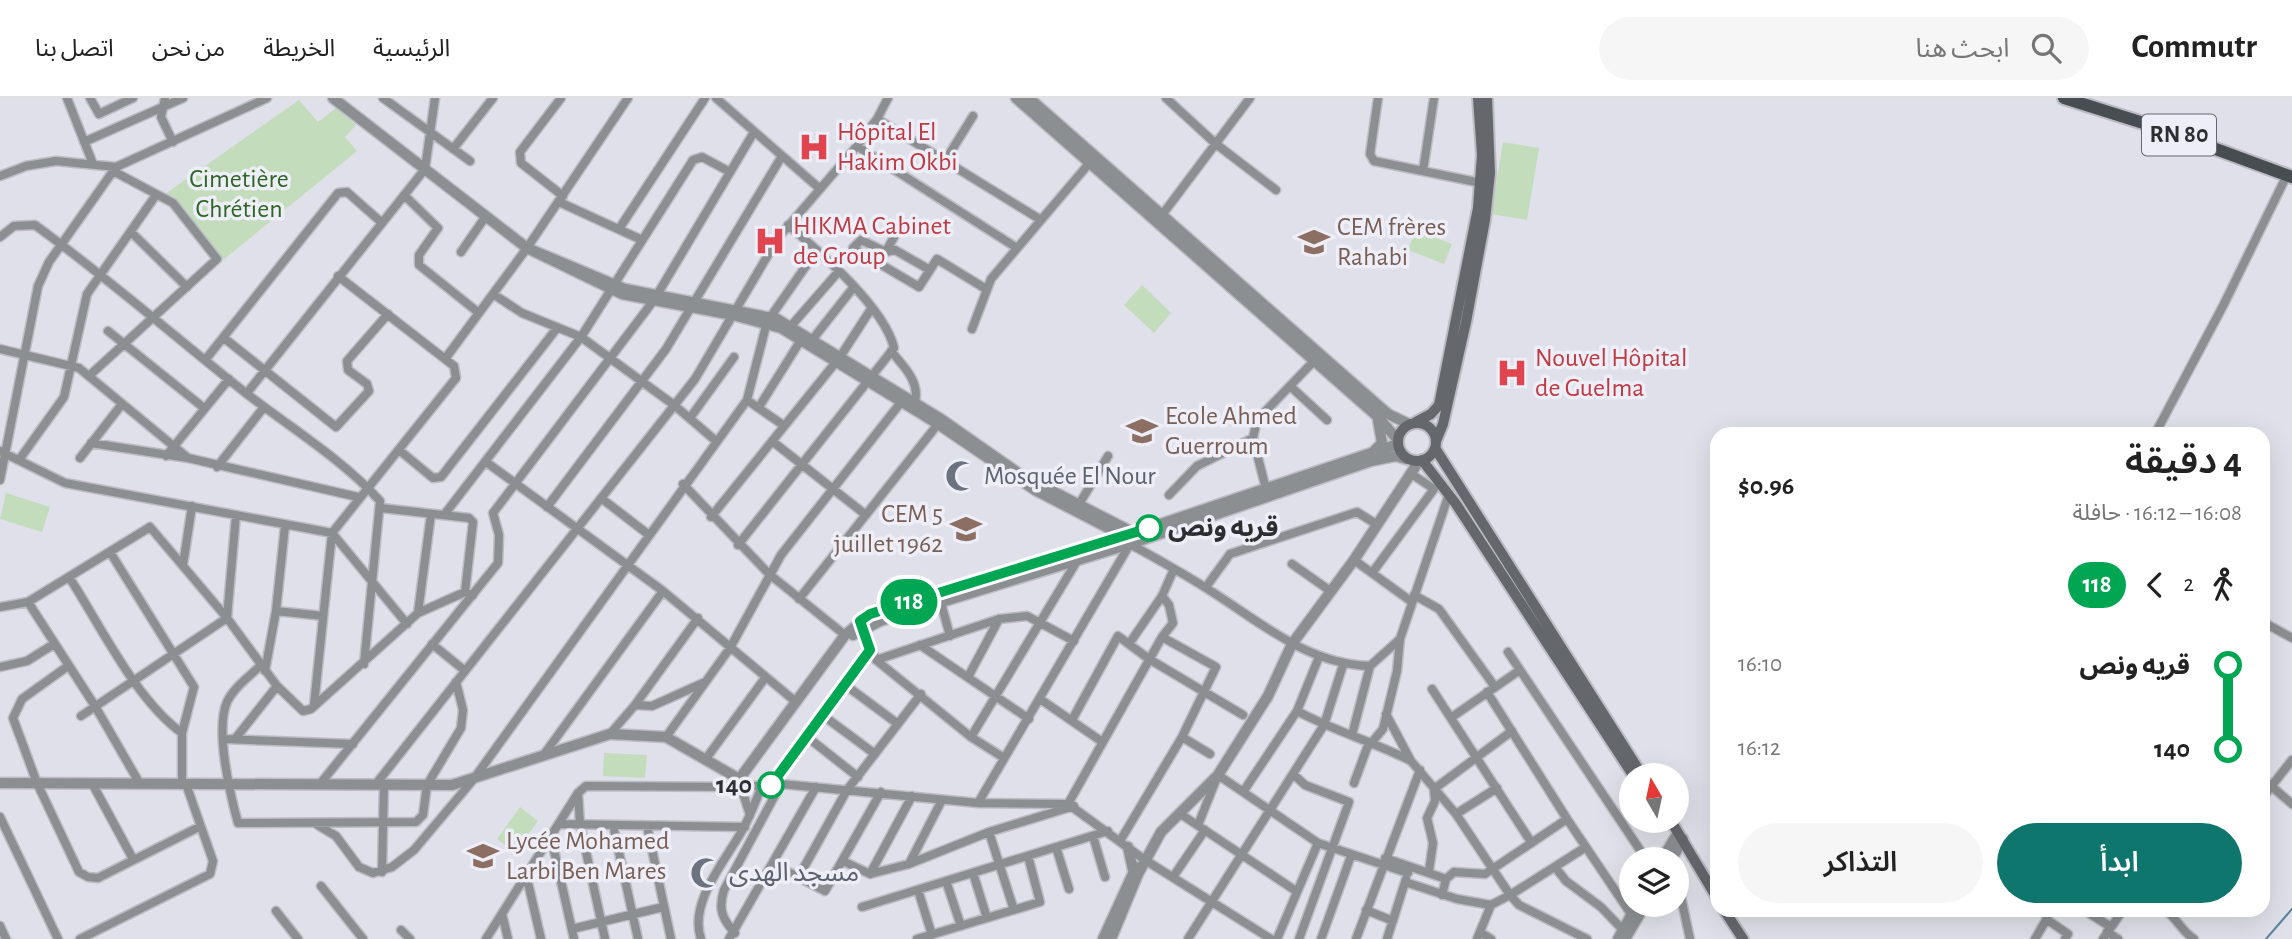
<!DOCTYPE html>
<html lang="ar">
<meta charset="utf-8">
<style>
body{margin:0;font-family:"Alegreya Sans","Noto Sans Arabic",sans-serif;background:#f6f6f6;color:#222;direction:rtl;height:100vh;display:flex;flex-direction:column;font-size:26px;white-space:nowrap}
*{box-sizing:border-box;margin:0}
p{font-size:23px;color:#767676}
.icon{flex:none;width:38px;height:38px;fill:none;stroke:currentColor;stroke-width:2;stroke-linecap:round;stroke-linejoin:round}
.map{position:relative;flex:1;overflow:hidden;direction:ltr}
.drawer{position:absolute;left:1710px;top:329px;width:560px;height:490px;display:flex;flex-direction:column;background:#fff;border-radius:21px;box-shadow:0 7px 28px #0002;direction:rtl}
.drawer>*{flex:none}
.badge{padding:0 14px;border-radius:23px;font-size:24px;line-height:46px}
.needle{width:46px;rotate:351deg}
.buttons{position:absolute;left:1619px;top:665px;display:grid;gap:14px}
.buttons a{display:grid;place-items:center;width:70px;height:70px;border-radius:50%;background:#fff;box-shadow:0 7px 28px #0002;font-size:35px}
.map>.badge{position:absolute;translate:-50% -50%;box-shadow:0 0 0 4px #fff}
.legs{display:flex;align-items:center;gap:10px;height:77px;padding:0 28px;font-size:23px}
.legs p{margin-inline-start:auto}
.overview{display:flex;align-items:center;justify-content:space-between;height:119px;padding:0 28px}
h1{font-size:38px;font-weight:600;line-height:52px}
.button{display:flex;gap:14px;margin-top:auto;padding:14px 28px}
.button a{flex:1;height:80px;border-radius:42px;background:#0f766e;color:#fff;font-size:28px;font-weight:600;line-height:80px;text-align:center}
.button a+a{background:#f6f6f6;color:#222}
ul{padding:0 28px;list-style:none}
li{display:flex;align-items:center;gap:24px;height:84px;font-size:26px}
li i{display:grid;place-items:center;width:10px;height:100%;margin:0 9px;background:currentColor}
li i::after{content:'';width:18px;height:18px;margin:-9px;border:5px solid;border-radius:50%;background:#fff}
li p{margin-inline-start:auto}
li:first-child i{background:linear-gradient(#0000 50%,currentColor 0)}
li:last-child i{background:linear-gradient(currentColor 50%,#0000 0)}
header{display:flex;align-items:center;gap:42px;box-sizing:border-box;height:98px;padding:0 35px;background:#fff;border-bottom:2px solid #e0e0e0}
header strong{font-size:33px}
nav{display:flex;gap:38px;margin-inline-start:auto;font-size:24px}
.search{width:490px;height:63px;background:#f6f6f6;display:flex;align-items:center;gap:18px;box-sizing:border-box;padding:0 24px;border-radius:38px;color:#767676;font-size:26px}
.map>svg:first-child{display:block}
.green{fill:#c2dcbc}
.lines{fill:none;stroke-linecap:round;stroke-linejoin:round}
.stream{stroke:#58859e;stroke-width:2}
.minor-casing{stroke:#bcbcc5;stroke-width:11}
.tertiary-casing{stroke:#bcbcc5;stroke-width:13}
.secondary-casing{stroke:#bcbcc5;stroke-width:14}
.primary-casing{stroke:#bcbcc5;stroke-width:16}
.minor{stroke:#8c8f92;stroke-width:8}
.tertiary{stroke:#8c8f92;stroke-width:10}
.secondary{stroke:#64686d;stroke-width:10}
.primary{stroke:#484d52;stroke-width:12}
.line-1-casing{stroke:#fff;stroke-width:16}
.line-1{stroke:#00a651;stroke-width:10}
.stop-1-dot{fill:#fff;stroke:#00a651;stroke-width:3.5}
.labels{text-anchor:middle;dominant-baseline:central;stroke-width:7;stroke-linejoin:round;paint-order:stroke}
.shield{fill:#edeef7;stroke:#67686d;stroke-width:2}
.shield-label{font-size:24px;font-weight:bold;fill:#2e2e32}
.health-label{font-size:26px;fill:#be3a42;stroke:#edeef7;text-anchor:start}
.park-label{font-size:26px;fill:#306625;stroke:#edeef7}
.education-label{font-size:26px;fill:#785e54;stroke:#edeef7;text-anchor:start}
.worship-label{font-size:26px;fill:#5b616d;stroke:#edeef7;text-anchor:start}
.stop-label{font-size:26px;font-weight:bold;fill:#2e2e32;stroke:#edeef7;text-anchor:start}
</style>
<header>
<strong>Commutr</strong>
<div class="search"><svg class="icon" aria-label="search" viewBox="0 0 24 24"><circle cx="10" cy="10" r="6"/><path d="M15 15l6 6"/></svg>ابحث هنا</div>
<nav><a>الرئيسية</a><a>الخريطة</a><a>من نحن</a><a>اتصل بنا</a></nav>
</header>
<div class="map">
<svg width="2292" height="841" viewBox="0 0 2292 841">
<rect width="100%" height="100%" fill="#e0e0ea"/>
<!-- green -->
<path class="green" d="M299,2L318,24L336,10L356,27L345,39L357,53L223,162L165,96Z
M1503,44L1539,50L1527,122L1491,116Z
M1416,132L1452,146L1444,166L1408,152Z
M1142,187L1171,215L1154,235L1124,207Z
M6,395L50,409L42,434L0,421Z
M604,655L647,657L645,680L603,678Z
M520,709L538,723L515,754L497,741Z"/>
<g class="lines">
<!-- stream -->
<path class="stream" d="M2266,841L2292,811"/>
<defs>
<path id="minor" d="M67,0L93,66
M90,0L99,16L133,0
M165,0L161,19L173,44
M383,0L470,63
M561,0L520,54L521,65L563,98
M716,0L819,90
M1166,0L1216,46L1276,92
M1378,0L1370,56L1374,63L1481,85
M877,21L1041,122
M84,44L183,0
M857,48L1017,150
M453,51L493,0
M945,63L973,18
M1423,73L1434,0
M0,78L26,68L56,63L116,69L267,0
M404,97L438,130L419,157V167L479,215
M559,104L642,142
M1159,121L1250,0
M619,131L705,0
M131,134L187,189
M0,139L14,128L35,127C108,180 176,240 247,296C291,330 342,361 380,403L364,566
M461,154L486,118
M885,155L902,125
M930,172L895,152L886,154L861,142L853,150L919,189L937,161L986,191
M493,196L522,215L581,239L674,307L716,343
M791,228L839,173
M972,231L991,181L1092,62
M108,233L204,310
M224,240L336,329L369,293L367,286L348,272L347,263L388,216
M812,242L853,190
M0,251L79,270L188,360L358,399
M891,253C903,268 920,283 915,304
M206,261L338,95L347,94L381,124
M445,261L527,150L628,0
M90,277L217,161L173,105L113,73
M1290,288L1327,322
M247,295L425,71L435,0
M747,302L783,327
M759,309L804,237
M690,320L734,259
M2155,336L2224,206L2287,77
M772,343L866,417
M91,345L188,360
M399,352L433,380L441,379L557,230
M0,353L65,385L332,435L407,526
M166,358L229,281
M80,360L122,306
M19,362L64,299L87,196L156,97
M486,364L663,493L796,604
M217,369L264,309
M0,382L38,188L49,164L116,69
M683,386L769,476L845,537
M1266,391L1253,340L1257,322L1314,263
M1169,397L1197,368L1253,340
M601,400L649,437
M1078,408L1108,358
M547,409L666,251L782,58
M381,410L469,420L473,424L465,494
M444,417L581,239L693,62L702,59L730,74
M711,419L840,259L871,211
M738,447L894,250C885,210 820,154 788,127
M110,454L194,589L182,635V686
M1354,462L1412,504
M1292,466L1329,492
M183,467L192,408
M1372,475L1434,391L1413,377
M69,479C101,528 135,601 182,635
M1206,489L1230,456L1357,414L1376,426
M1414,497L1439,511L1495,589
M1162,498L1169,507L1173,525L1162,539
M799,501L938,326
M28,504L95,608L140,686
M941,505L950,538
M0,509L28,504L150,429L227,520L277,588L303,613L311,611L418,515L465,494L473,497
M276,513L323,518
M418,515L431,416
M2263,524L2292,540
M861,527L876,562L971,639L1004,660
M432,546L464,572
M1129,546L1162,498L1174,471
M920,547L1029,621
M1508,554L1646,761
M876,562L999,521L1027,518L1074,543
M261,567C250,578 233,590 227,604C215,632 230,696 238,725L416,724L423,717L427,687L461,630L463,612L456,584
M68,568L22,601L13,620L37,685L79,774L88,779L98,780L199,729
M0,569L27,563L54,546
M265,573L276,513L285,428
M968,579L999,521
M844,586L898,626
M1432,591L1531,744
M1487,594L1567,721L1631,816
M1040,601L1101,643
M314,607L332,435L456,280L454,268L338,178
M635,607L652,608L703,585
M1297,613C1334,633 1374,644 1411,663
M821,616L875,656
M1386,616L1411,663L1456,716L1510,797L1586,749
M81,618L227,520L236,417
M1452,619L1520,572
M1072,622L1118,538L1149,561L1243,617
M610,636L635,607L698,520
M1352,637L1370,568
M806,638L858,679
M666,639L730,550L781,457L902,303
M971,639L1077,463
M1182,639L1210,656
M225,641L353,646
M235,641L277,588
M545,655L663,493
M705,662L765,580
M1293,676L1305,687L1349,704L1299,841
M2263,681L2292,706
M1354,685L1367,650L1383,631L1397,573L1400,541
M320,686L498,465L499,437L493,415L654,202L754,34
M376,686L695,281L778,140L857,48L877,21L888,0
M93,687L133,761
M771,687L870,552
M741,689L750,717
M1243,694L1297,613L1319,559
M578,695L580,726L605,841
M2263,699L2292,662
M978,705L1130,446C1155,460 1181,474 1206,490C1258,522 1305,566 1370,568L1400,541L1449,396
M1068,706L1162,539L1216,569L1182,639L1120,743
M1179,715L1296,793
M1456,716L1497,690
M0,719L58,841
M316,726L336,738L359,769L373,775L392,769L414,752L473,682L747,302L767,224L817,152
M559,726L745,729
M613,727L638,841
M1198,727L1218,677L1318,745L1408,775
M647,728L671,841
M989,734L1014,812
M1093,738L1105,779
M551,739L574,841
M1056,749L1069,791
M1385,760L1446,781L1442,797
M843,763L870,776L909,766L989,734L1074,708
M773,766L825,793L881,694
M909,766L942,702
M1555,769L1566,783L1601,809L1623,832
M1429,773L1433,745L1427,720L1435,703L1434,691L1512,633
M382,774L384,686
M973,775L987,820
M526,776L541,841
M870,776L912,698
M1676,776L1690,841
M1173,779L1205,732
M798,780L847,692L921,596
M1446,781L1454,774L1485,776L1567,721
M946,783L961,828
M1405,784L1457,801L1491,807L1510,797L1519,807L1587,841
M321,788L363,841
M918,792L932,837
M862,809L1108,733
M1366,812L1393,823
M2084,812L2111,829
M2165,812C2178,821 2181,833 2194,841
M2230,812L2231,813
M276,813L298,841
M502,816L508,841
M2046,821L2068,836L2065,841
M0,828L6,841
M572,831L663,809
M401,832L410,841
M1480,834L1491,841
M2107,834L2118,841
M735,835C722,821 718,811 724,792L781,686
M80,841L210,776L213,763L186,686
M486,841L578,695L586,688L741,689L781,686L978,705L1068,706L1145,762L1271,841
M701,841C688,803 728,760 744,729C751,716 756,702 762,688
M729,841L816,689
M917,841L1040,804L1028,758
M1188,841L1324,627L1343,567
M1277,841L1318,745
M1321,841L1351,758
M1356,841L1420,672
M1387,841L1406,781
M1477,841L1491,807
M2035,841L2052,812
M2103,841L2123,812"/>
<path id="tertiary" d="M333,0L527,150L622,196L733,217L781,230L938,326L1035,392L1124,438L1130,446L1134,435L1021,377L941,321L777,221L625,191L527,150
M1016,0L1377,318L1397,341
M1029,0L1388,316L1409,326
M1375,352L1382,345L1378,322
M853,537L880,523L1130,446L1371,363L1396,358L1406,361
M0,685L452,687L610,636L666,639L741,682
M741,689L743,676L845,537L870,516L1134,435L1398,346
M1128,749L1133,772
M1662,761L1678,735
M1672,761L1683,741
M1103,841L1136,769
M1111,841L1138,776L1161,734L1218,677L1268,598L1292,546L1354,462L1419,363
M1618,841L1637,807
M1625,841L1645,807"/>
<path id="secondary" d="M1416,324L1431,316L1439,307L1478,110L1482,57L1478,0
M1398 344a19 19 0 1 1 38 0a19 19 0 1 1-38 0Z
M1436,343L1443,326L1466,224L1485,122L1490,75L1487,0
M1435,350L1642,677
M1422,362L1456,406L1633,677
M1671,723L1717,800
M1724,812L1743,841"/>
<path id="primary" d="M2064,0L2156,29L2292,79"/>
</defs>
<!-- minor casing -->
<use href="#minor" class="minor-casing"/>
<!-- tertiary casing -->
<use href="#tertiary" class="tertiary-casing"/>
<!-- secondary casing -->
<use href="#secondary" class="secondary-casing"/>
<!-- primary casing -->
<use href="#primary" class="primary-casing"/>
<!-- minor -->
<use href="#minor" class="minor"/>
<!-- tertiary -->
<use href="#tertiary" class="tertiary"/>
<!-- secondary -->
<use href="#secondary" class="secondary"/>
<!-- primary -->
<use href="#primary" class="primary"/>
</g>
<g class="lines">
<defs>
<path id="line-1" d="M771,687L870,552L860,523L870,516L1149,430"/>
</defs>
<!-- line-1 casing -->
<use href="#line-1" class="line-1-casing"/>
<!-- line-1 -->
<use href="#line-1" class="line-1"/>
</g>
<!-- icons -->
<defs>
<symbol id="hospital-bare" viewBox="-9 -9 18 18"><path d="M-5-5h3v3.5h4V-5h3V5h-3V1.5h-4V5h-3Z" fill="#e0444e" stroke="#edeef7" stroke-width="2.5" paint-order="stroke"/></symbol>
<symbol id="school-bare" viewBox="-9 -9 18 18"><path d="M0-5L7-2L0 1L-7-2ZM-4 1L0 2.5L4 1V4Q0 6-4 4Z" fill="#8d6e63" stroke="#edeef7" stroke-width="2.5" paint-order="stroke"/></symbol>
<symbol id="mosque-bare" viewBox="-9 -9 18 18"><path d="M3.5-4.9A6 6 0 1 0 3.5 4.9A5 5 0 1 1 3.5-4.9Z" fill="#6b7280" stroke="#edeef7" stroke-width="2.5" paint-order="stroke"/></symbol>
</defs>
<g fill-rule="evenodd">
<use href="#hospital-bare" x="792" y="27" width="44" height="44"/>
<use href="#hospital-bare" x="748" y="121" width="44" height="44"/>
<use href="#school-bare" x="1292" y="122" width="44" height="44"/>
<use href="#hospital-bare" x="1490" y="253" width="44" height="44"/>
<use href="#school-bare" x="1120" y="311" width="44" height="44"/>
<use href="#mosque-bare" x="939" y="356" width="44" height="44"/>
<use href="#school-bare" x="944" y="409" width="44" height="44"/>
<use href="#school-bare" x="461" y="736" width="44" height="44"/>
<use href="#mosque-bare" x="684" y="753" width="44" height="44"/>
</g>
<!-- markers -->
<g class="stop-1-dot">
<circle cx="1149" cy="430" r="12"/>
<circle cx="771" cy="687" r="12"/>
</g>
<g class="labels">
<!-- shield labels -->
<rect class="shield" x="2142" y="16.5" width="74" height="41" rx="5"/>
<g class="shield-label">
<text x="2179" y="37">RN 80</text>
</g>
<!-- health labels -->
<g class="health-label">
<text x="837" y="34">Hôpital El<tspan x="837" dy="30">Hakim Okbi</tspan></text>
<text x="793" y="128">HIKMA Cabinet<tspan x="793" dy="30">de Group</tspan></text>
<text x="1535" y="260">Nouvel Hôpital<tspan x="1535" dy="30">de Guelma</tspan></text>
</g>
<!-- park labels -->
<g class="park-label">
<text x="239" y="81">Cimetière<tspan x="239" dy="30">Chrétien</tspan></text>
</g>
<!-- education labels -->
<g class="education-label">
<text x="1337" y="129">CEM frères<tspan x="1337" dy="30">Rahabi</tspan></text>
<text x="1165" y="318">Ecole Ahmed<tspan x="1165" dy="30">Guerroum</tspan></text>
<text x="943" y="416" text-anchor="end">CEM 5<tspan x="943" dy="30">juillet 1962</tspan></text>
<text x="506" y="743">Lycée Mohamed<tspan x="506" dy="30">Larbi Ben Mares</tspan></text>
</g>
<!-- worship labels -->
<g class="worship-label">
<text x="984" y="378">Mosquée El Nour</text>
<text x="729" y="775">مسجد الهدى</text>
</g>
<!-- stop labels -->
<g class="stop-label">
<text x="1168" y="430">قريه ونص</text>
<text x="752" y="687" text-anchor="end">140</text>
</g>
</g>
</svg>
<div class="buttons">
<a><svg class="needle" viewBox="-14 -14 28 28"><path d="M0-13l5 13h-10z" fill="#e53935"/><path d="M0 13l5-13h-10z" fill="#767676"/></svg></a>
<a><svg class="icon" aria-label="layers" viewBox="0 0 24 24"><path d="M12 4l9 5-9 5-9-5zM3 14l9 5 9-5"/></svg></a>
</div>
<b class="badge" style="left:909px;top:504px;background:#00a651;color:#fff">118</b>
<section class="drawer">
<div class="overview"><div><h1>4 دقيقة</h1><p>16:08 – 16:12 · حافلة</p></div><b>$0.96</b></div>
<div class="legs"><svg class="icon" aria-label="walk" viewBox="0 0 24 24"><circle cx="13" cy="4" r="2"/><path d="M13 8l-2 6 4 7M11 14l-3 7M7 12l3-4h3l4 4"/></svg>2<svg class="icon" aria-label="back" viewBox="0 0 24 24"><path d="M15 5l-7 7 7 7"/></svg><b class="badge" style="background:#00a651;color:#fff">118</b></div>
<ul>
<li><i style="color:#00a651"></i><b>قريه ونص</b><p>16:10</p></li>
<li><i style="color:#00a651"></i><b>140</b><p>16:12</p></li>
</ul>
<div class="button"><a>ابدأ</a><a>التذاكر</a></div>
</section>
</div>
